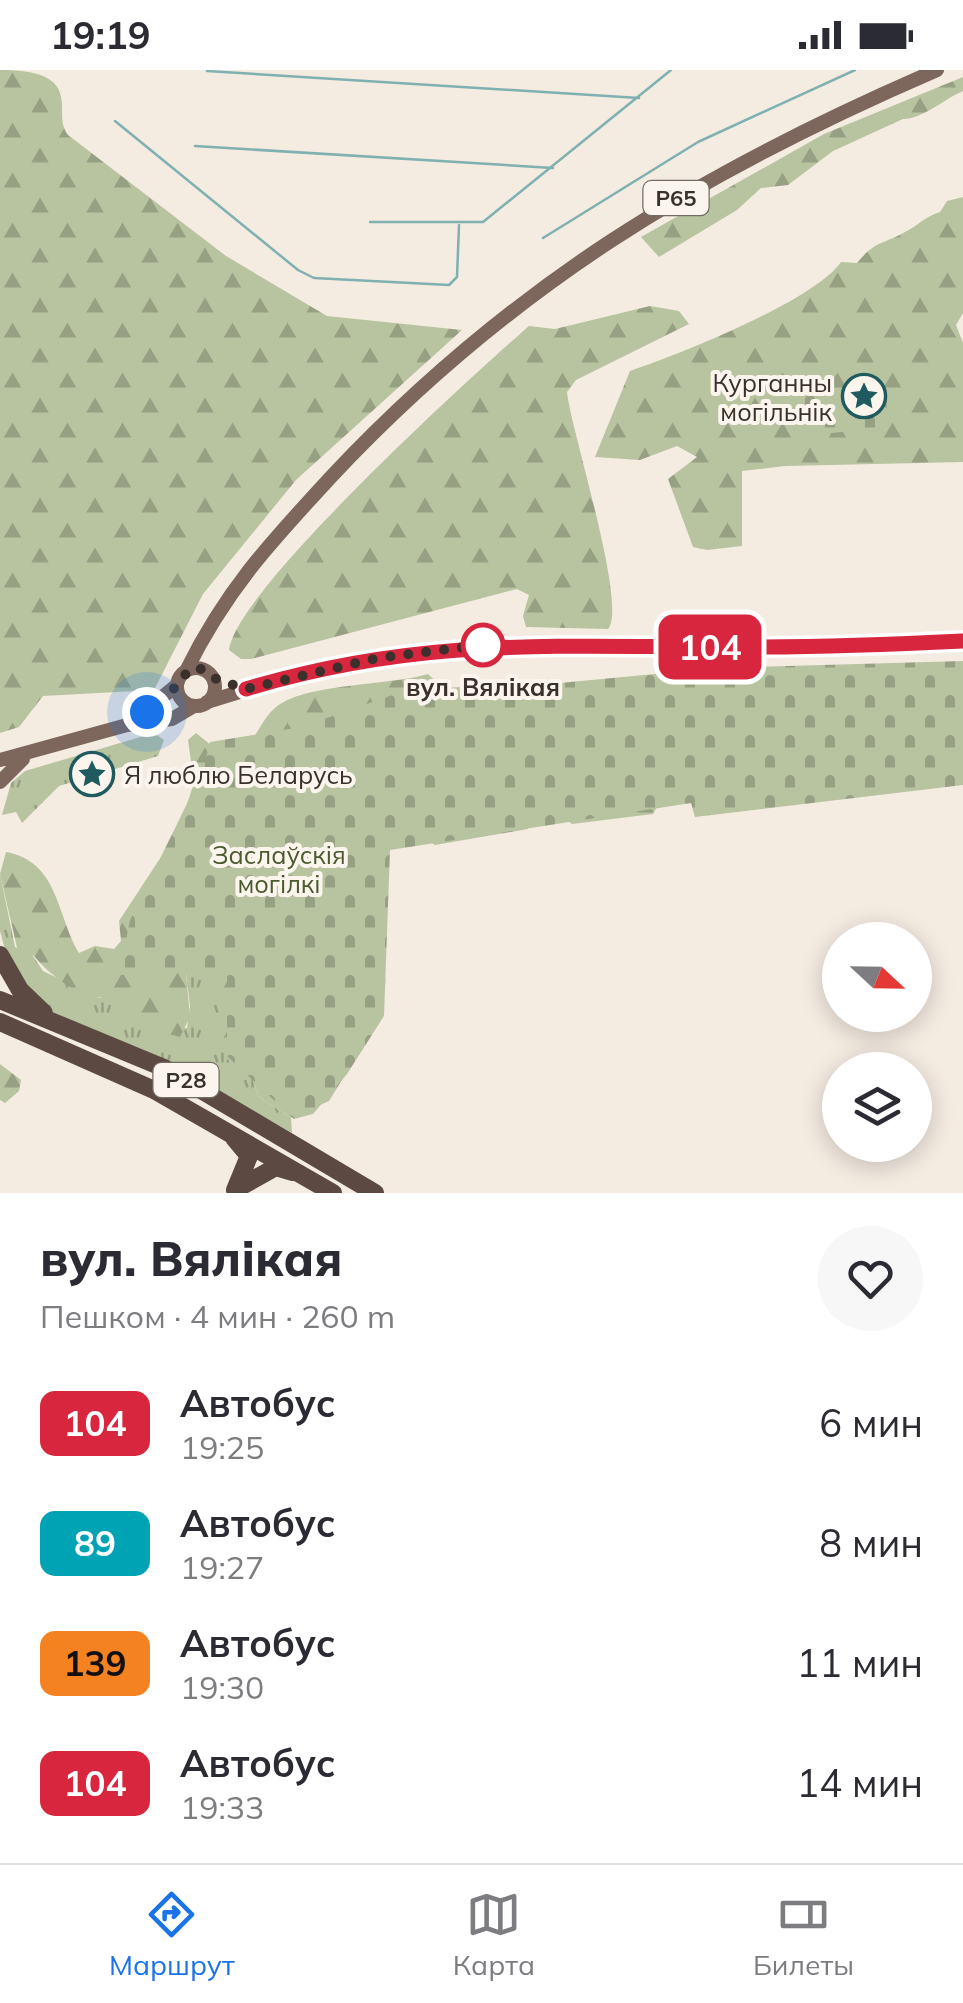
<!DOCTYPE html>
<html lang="ru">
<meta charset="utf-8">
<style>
body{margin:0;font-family:Mulish,sans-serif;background:#f7f7f7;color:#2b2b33;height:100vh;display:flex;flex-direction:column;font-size:38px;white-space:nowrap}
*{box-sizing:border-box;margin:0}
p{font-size:32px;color:#7c7c81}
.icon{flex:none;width:55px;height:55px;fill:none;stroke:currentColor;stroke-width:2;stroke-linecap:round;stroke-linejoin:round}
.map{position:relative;height:1123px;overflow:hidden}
.sheet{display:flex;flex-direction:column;background:#fff;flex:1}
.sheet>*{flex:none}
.badge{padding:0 20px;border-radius:15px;font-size:35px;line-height:65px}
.needle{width:65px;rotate:112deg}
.tools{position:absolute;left:822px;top:852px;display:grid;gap:20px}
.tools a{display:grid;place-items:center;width:110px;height:110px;border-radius:50%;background:#fff;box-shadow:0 5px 25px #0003;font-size:50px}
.you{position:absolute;width:50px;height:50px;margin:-25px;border:8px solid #fff;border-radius:50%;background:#1a73e8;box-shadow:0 0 0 15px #1a73e833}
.map>.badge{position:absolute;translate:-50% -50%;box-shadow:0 0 0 5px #fff}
.round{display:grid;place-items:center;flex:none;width:105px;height:105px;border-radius:52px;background:#f7f7f7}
.head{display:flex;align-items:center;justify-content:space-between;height:170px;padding:0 40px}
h1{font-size:48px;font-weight:800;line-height:75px}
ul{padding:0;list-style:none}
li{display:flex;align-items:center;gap:30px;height:120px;padding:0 40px}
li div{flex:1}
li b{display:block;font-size:38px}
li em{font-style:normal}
li .badge{min-width:110px;font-weight:700;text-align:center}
.status{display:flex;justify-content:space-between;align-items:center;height:70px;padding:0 50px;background:#fff;direction:ltr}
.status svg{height:28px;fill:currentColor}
.tab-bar{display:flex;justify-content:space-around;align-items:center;height:140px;border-top:2px solid #e1e1e2;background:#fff;font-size:28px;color:#7c7c81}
.tab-bar a{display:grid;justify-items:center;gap:5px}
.tab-bar .active{color:#1a73e8}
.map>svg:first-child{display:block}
.grass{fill:url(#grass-tufts)}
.forest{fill:url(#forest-firs)}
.cemetery{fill:url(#cemetery-stones)}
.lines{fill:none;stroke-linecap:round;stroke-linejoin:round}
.stream{stroke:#7fb0b2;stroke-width:2.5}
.major{stroke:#7d675c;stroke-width:14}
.highway{stroke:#5c4a42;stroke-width:18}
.line-casing{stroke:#fff;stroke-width:22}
.line{stroke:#d7263d;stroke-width:15}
.walk{stroke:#3b302b;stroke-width:10;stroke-dasharray:0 18}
.stop-dot{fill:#fff;stroke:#d7263d;stroke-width:5}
.labels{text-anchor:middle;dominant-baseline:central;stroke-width:8;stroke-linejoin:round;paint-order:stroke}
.shield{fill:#fbf5ee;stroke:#756b66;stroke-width:2.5}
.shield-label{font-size:22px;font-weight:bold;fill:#3b302b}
.poi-label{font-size:25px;fill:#3b302b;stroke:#fbf5ee;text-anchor:end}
.stop-label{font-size:25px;font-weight:bold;fill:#3b302b;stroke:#fbf5ee}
.park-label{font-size:25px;fill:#4a5a2e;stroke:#fbf5ee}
</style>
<div class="status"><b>19:19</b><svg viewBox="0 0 49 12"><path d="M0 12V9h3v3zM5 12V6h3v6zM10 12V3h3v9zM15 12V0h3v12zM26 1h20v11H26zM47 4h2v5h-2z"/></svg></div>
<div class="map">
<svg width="963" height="1123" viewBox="0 0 963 1123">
<defs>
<pattern id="grass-tufts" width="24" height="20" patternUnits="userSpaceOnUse" patternTransform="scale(2.5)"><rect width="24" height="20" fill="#b8c4a0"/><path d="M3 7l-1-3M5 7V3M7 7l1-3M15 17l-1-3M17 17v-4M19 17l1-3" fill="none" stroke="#97a083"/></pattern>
<pattern id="forest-firs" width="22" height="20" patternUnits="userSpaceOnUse" patternTransform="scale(2.5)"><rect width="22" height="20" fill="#b8c4a0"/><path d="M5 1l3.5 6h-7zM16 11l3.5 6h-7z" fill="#97a083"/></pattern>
<pattern id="cemetery-stones" width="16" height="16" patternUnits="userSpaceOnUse" patternTransform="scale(2.5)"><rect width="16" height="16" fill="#b8c4a0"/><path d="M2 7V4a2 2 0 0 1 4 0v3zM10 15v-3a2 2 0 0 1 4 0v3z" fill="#97a083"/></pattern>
</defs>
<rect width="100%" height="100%" fill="#f4ebe1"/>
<!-- grass -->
<path class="grass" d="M154,663L164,670L158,686L59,716L22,753L16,742L2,745L11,713L25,701Z
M0,804L15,877L33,886L43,901L99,928H123L135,935L136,955L187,958L190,936L186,903L216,894L258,1026L291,1048L292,1063L181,999L46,939L9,895L0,861Z"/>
<!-- forest -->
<path class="forest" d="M0,0C18,0 54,1 60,23C65,39 58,51 68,65L226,186L327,246L462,260L296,410L203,524L154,620L43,626L19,657L0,663Z
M963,7V21C944,29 923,49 903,49L833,81L788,115L761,118L737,140L659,187L641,167L824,64Z
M963,127V243L956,255L963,273V392L785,396L742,401V476L707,480L693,477L668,409L697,387L677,376L640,390L595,387L630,301C678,285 814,231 841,192L857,193C876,170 882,175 905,162C919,155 924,147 940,142L947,131Z
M650,236L679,241L689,254L576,310L567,322C571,361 628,536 608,559L526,557L523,546L529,525L517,519L251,589H241L229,580C235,521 474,304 529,256L555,259Z
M428,604L443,618L590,612L659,733L653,744L572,754L537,725L528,759L435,775L425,769L391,685L382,945L329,1031L291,1048L258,1026L252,1007L224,987L216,894L186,903L190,947L180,967L135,955L130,945L134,935C123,927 116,929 103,928C75,925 50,905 34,886L18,882L0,804L6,782C59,792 56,844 79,883L95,876L114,879L121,871L119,851L178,761L194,713L188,670L196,663L211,675L252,670C259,660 266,645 275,638C303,613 388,616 428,604Z
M0,994L21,1010L19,1021L5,1033L0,1030Z"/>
<!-- cemetery -->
<path class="cemetery" d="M886,322L888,358L808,365L804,323Z
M963,591V715L695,747L691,733L390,780L384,946L347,1004L313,1044L294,1049L227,986V902L119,905L130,850L203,701L210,672L301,657L398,623L446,624L717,598Z"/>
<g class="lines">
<!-- stream -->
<path class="stream" d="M207,1L639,28
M115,51L298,200L314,208L449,215L457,207L459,155
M195,76L553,98
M370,152H483L671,0
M543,168L698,72L855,0"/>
<!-- major -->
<path class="major" d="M177 617a19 19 0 1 1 38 0a19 19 0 1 1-38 0Z
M186,601C226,520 269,474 330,408C510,216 698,103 937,0
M207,632L307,601L483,575L726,577L963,571
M132,652L177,615
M0,690L127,655L172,649L194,636
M0,712L23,689"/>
<!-- highway -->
<path class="highway" d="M0,885L20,920L44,943
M0,930L164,998L375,1123
M0,952L154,1020L333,1123
M234,1068L249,1086L235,1120
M240,1117L276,1097L293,1102"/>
</g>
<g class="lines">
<defs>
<path id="line" d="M246,619C412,569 543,576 712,577C796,578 880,575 963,571"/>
</defs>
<!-- line casing -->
<use href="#line" class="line-casing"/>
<!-- line -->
<use href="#line" class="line"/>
<!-- walk -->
<path class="walk" d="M147,642L166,628L190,599H201L218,610L246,619L378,588L483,575"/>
</g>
<!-- icons -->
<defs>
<symbol id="sight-ring" viewBox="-11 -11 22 22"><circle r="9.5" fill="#fbf5ee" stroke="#1f5a5e" stroke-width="1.5"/><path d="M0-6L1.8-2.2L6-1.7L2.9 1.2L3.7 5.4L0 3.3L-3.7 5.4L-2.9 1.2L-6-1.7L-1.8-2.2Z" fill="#1f5a5e"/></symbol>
</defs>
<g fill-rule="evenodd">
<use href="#sight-ring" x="839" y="301" width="50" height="50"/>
<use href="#sight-ring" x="67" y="679" width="50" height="50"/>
</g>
<!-- markers -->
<circle class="stop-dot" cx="483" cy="575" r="20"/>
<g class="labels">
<!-- shield labels -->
<g class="shield">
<rect x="643.5" y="111" width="65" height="34" rx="8"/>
<rect x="153.5" y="993" width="65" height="34" rx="8"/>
</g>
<g class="shield-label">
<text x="676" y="128">Р65</text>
<text x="186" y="1010">Р28</text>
</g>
<!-- poi labels -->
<g class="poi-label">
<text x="832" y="312">Курганны<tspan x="832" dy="29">могільнік</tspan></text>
<text x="124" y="704" text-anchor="start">Я люблю Беларусь</text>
</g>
<!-- stop labels -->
<g class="stop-label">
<text x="483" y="616">вул. Вялікая</text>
</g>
<!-- park labels -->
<g class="park-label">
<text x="279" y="784">Заслаўскія<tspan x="279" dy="29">могілкі</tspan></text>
</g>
</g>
</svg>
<div class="tools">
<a><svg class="needle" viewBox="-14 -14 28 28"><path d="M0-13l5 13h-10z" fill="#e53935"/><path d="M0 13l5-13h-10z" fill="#7c7c81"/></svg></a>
<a><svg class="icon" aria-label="layers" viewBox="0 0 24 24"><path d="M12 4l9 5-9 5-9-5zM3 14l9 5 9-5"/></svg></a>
</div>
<div class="you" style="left:147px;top:642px"></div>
<b class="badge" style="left:710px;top:577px;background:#d7263d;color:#fff">104</b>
</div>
<section class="sheet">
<div class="head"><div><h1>вул. Вялікая</h1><p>Пешком · 4 мин · 260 m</p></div><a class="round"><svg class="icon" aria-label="heart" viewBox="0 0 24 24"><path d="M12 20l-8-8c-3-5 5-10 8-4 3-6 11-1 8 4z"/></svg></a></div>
<ul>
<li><span class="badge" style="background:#d7263d;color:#fff">104</span><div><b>Автобус</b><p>19:25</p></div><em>6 мин</em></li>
<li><span class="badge" style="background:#00a3b4;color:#fff">89</span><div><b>Автобус</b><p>19:27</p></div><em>8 мин</em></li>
<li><span class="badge" style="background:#f58220;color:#111">139</span><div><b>Автобус</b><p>19:30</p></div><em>11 мин</em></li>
<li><span class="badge" style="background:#d7263d;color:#fff">104</span><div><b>Автобус</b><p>19:33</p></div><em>14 мин</em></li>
</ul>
</section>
<nav class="tab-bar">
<a class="active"><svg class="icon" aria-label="directions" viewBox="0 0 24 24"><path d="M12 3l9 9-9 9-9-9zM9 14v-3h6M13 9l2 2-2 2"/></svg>Маршрут</a>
<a><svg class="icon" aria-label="map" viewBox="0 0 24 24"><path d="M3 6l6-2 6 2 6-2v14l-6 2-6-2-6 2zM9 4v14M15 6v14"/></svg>Карта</a>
<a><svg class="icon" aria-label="tickets" viewBox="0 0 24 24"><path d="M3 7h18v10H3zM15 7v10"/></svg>Билеты</a>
</nav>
